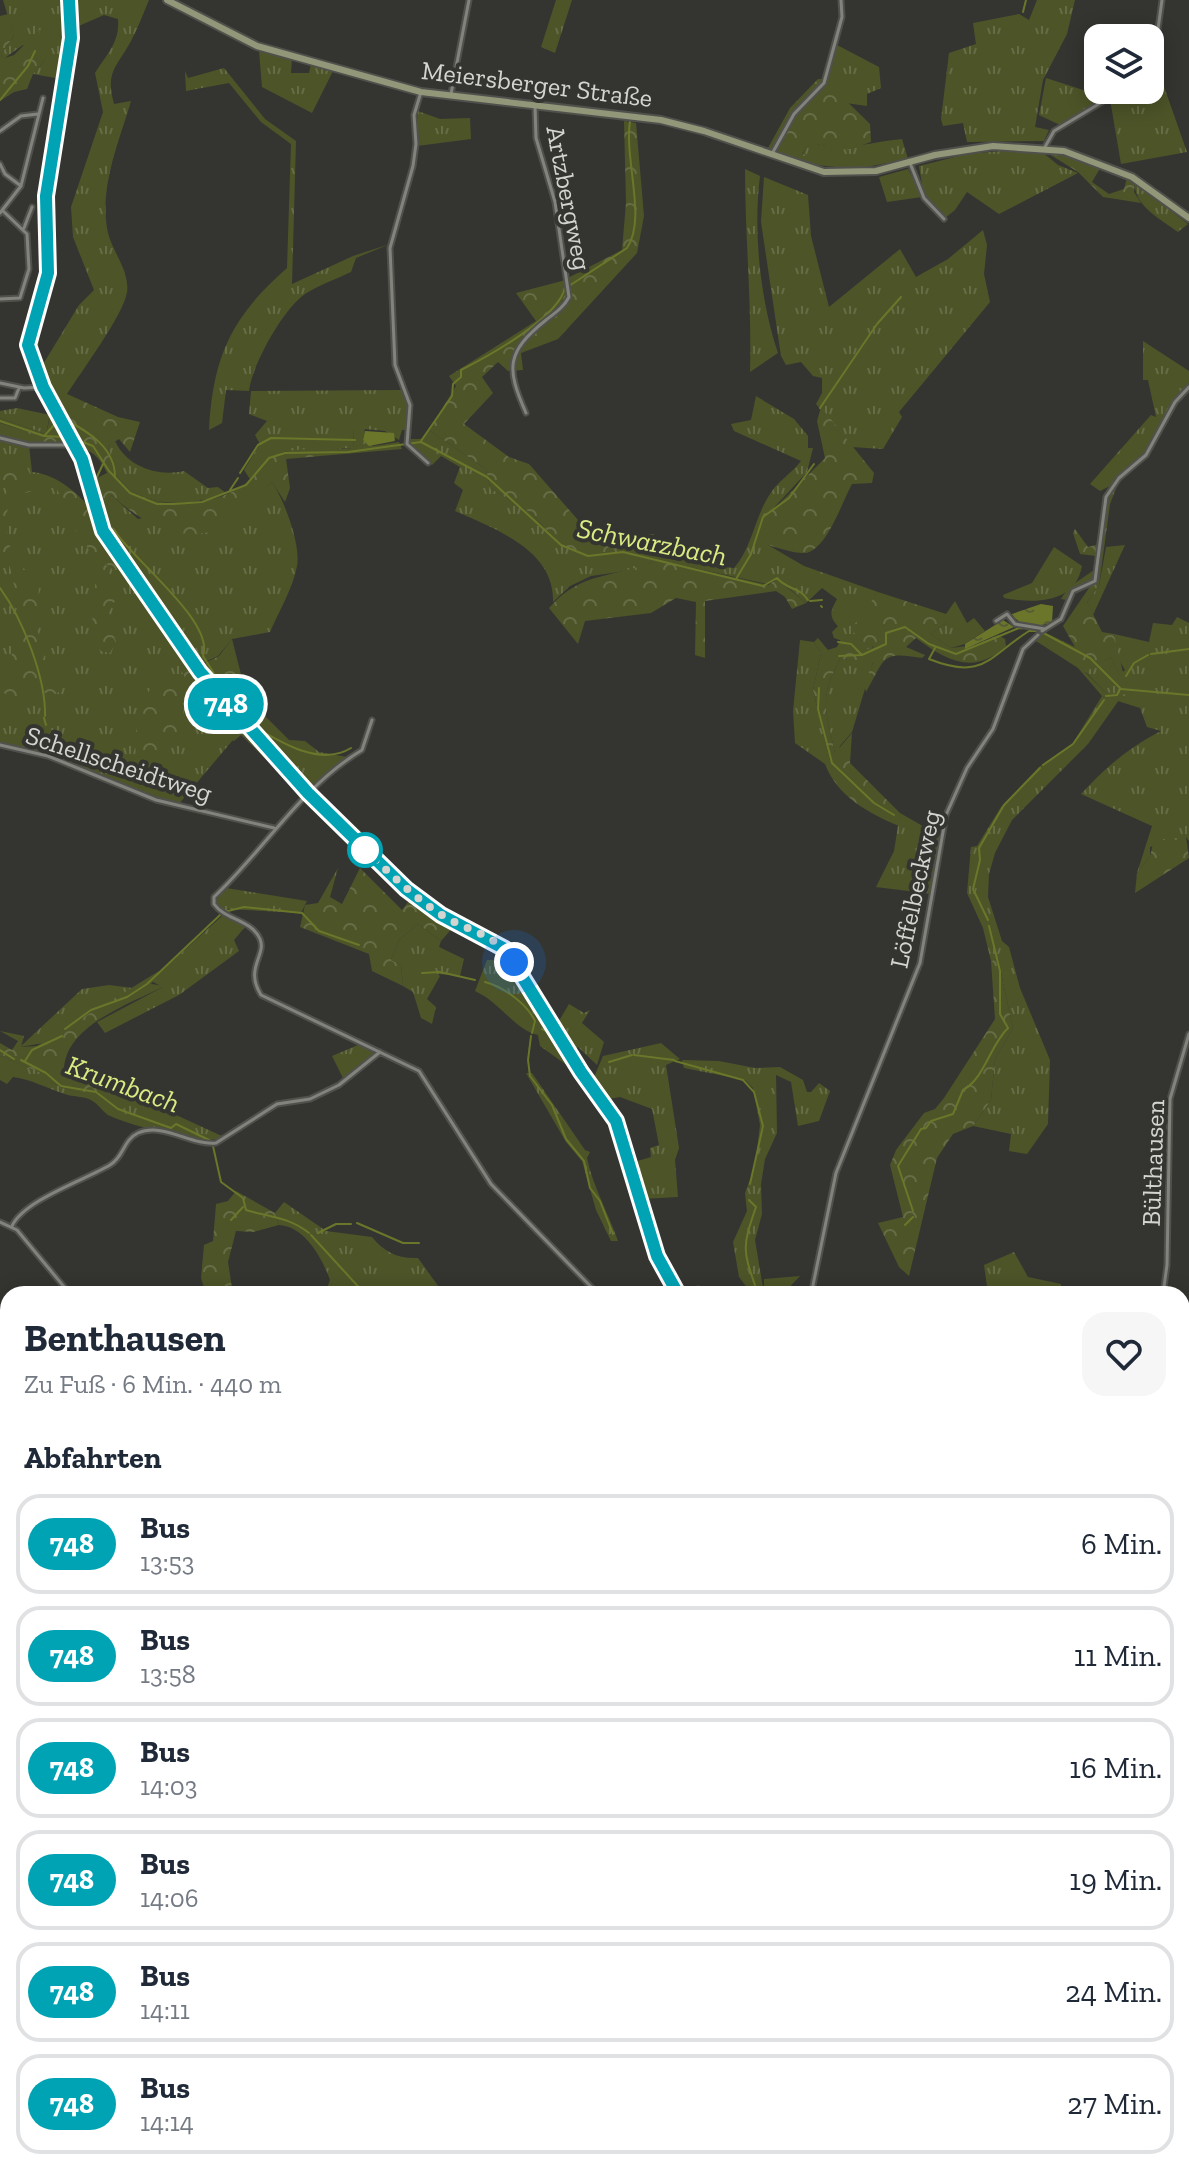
<!DOCTYPE html>
<html lang="de">
<meta charset="utf-8">
<style>
body{margin:0;font-family:"Zilla Slab",serif;background:#f6f6f7;color:#1f2937;height:100vh;display:flex;flex-direction:column;font-size:30px;white-space:nowrap}
*{box-sizing:border-box;margin:0}
p{font-size:26px;color:#747a83}
.icon{flex:none;width:44px;height:44px;fill:none;stroke:currentColor;stroke-width:2;stroke-linecap:round;stroke-linejoin:round}
.map{position:relative;flex:1;overflow:hidden}
.drawer{position:absolute;left:0px;top:1286px;width:1190px;height:896px;display:flex;flex-direction:column;background:#fff;border-radius:24px 24px 0 0;box-shadow:0 4px 20px #0003}
.drawer>*{flex:none}
.badge{padding:0 16px;border-radius:26px;font-size:28px;line-height:52px}
.buttons{position:absolute;left:1084px;top:24px;display:grid;gap:16px}
.buttons a{display:grid;place-items:center;width:80px;height:80px;border-radius:16px;background:#fff;box-shadow:0 4px 20px #0003;font-size:40px}
.you{position:absolute;width:40px;height:40px;margin:-20px;border:6px solid #fff;border-radius:50%;background:#1a73e8;box-shadow:0 0 0 12px #1a73e833}
.map>.badge{position:absolute;translate:-50% -50%;box-shadow:0 0 0 4px #fff}
h2{padding:0 24px;font-size:30px;line-height:72px}
.round{display:grid;place-items:center;flex:none;width:84px;height:84px;border-radius:24px;background:#f6f6f7}
.headline{display:flex;align-items:center;justify-content:space-between;height:136px;padding:0 24px}
h1{font-size:38px;font-weight:700;line-height:60px}
ul{padding:0;list-style:none}
li{display:flex;align-items:center;gap:24px;height:100px;margin:0 16px 12px;padding:0 8px;border:4px solid #e0e1e3;border-radius:24px}
li div{flex:1}
li b{display:block;font-size:30px}
li em{font-style:normal}
li .badge{min-width:88px;font-weight:700;text-align:center}
.map>svg:first-child{display:block}
.grass{fill:url(#grass-tufts)}
.forest{fill:url(#forest-crowns)}
.park{fill:#4d5428}
.water{fill:url(#water-ripples)}
.lines{fill:none;stroke-linecap:round;stroke-linejoin:round}
.stream{stroke:#6b762b;stroke-width:2}
.street-casing{stroke:#50514c;stroke-width:7}
.secondary-casing{stroke:#50514c;stroke-width:10}
.primary-casing{stroke:#50514c;stroke-width:12}
.street{stroke:#82837d;stroke-width:3}
.secondary{stroke:#929779;stroke-width:6}
.primary{stroke:#a2ab76;stroke-width:8}
.line-casing{stroke:#fff;stroke-width:18}
.line{stroke:#00a3b4;stroke-width:12}
.walk{stroke:#d4d5d1;stroke-width:8;stroke-dasharray:0 14.4}
.stop-dot{fill:#fff;stroke:#00a3b4;stroke-width:4}
.labels{text-anchor:middle;dominant-baseline:central;stroke-width:8;stroke-linejoin:round;paint-order:stroke}
.street-label{font-size:26px;fill:#d4d5d1;stroke:#343530}
.water-label{font-size:28px;font-style:italic;fill:#daeb84;stroke:#343530}
</style>
<div class="map">
<svg width="1189" height="2182" viewBox="0 0 1189 2182">
<defs>
<pattern id="grass-tufts" width="24" height="20" patternUnits="userSpaceOnUse" patternTransform="scale(2)"><rect width="24" height="20" fill="#4d5428"/><path d="M3 7l-1-3M5 7V3M7 7l1-3M15 17l-1-3M17 17v-4M19 17l1-3" fill="none" stroke="#666c46"/></pattern>
<pattern id="forest-crowns" width="20" height="18" patternUnits="userSpaceOnUse" patternTransform="scale(2)"><rect width="20" height="18" fill="#4d5428"/><path d="M2 6a3 3 0 1 1 6 0M12 15a3 3 0 1 1 6 0" fill="none" stroke="#666c46"/></pattern>
<pattern id="water-ripples" width="26" height="14" patternUnits="userSpaceOnUse" patternTransform="scale(2)"><rect width="26" height="14" fill="#6b762b"/><path d="M2 4q2-2 4 0t4 0M15 11q2-2 4 0t4 0" fill="none" stroke="#585e34"/></pattern>
</defs>
<rect width="100%" height="100%" fill="#343530"/>
<!-- grass -->
<path class="grass" d="M3,0H65L66,39L61,79L33,74L45,60L23,45L2,60L1,54L14,36Z
M72,0H149C143,14 138,28 131,41C117,67 105,71 114,104L131,101C119,142 100,185 107,228C110,249 130,270 127,292C124,314 81,372 67,394L54,401C38,365 28,352 40,313L38,353L42,366L79,305L94,290L73,237L71,207L103,112L95,73C107,54 120,42 118,19L104,15L74,28Z
M556,0H572L555,53L541,47Z
M1037,0H1075L1067,34L1043,80L1035,127L1049,130L1044,141L967,142L963,123L943,126L941,119L949,53L976,44L973,23L1019,14L1029,20Z
M837,45L879,67L881,88L867,94V106L846,103L826,82Z
M259,51L292,58L291,73H309L311,64L333,71L312,113L262,87Z
M1155,61L1187,152L1121,164L1110,99L1126,90H1150V66Z
M224,68L265,119L296,141L292,284L353,256L390,244L356,258L351,272C336,279 319,285 305,294C283,309 252,365 249,391L226,390L222,423L209,430C213,357 231,317 287,268L291,144L261,122L229,83L186,91L185,71L188,78Z
M1046,78L1105,97L1060,125L1039,115Z
M418,111L440,119L470,118L471,139L417,146Z
M902,139L908,159L856,169L802,155L810,142C843,153 869,142 902,139Z
M1013,150L1042,152L1058,165L1078,173L999,214L967,192L955,210L945,218L924,196L919,166L967,154Z
M745,169L760,176C753,232 760,299 778,353L750,372C752,304 745,237 745,169Z
M908,169L922,197L887,202L879,177Z
M764,177L808,195L811,236L829,307L900,249L916,277L948,259L983,230L987,245L984,274L990,302L899,412L902,417L883,449L851,447L816,404L822,393V378L813,376L801,362L786,365L781,356L761,222Z
M1135,183L1188,224L1178,232C1162,220 1133,205 1135,183Z
M1143,341L1189,371V384C1160,418 1145,472 1100,491L1090,484L1151,415L1156,417L1148,380H1143Z
M401,390L409,406L407,430H402L399,440L385,431L354,428L353,448L282,452L250,479L244,470L260,444L255,435L267,421L249,414L251,391Z
M756,396L794,419L808,436V448H813L807,472L770,512L768,545L804,566L878,592L857,623L860,640L873,645L871,650L858,652L851,644L834,638L832,632L838,626C828,616 831,610 837,599L822,588L806,603L777,578L767,584L656,560L633,570L591,576L570,586L553,602C555,550 495,529 455,511L463,490L454,483L460,467L441,456L432,465L411,449L409,439H421L429,430L486,469L490,488L531,513L558,543L652,545L694,564L734,568C753,546 754,518 770,494C778,481 792,473 801,461L734,431L731,424L751,420Z
M17,408L50,415L46,434L0,418V411Z
M0,423L43,436L29,445L32,472C69,475 95,515 119,539L107,504L111,495L138,519L261,492L272,482C284,500 301,544 297,566C293,588 279,611 270,632L232,639L218,656L194,667L243,728L178,805L39,752L0,744Z
M115,441C127,467 158,477 184,471L208,488L218,487L226,493C192,507 140,510 117,476C112,468 110,455 108,446Z
M1125,545L1093,615L1087,602L1099,586L1106,547Z
M1054,547L1082,566C1075,603 1037,604 1004,598L1003,595L1032,583Z
M955,601L967,623L974,618L985,631L965,644L951,648L931,634L946,623V614Z
M1177,617L1189,623V841L1186,837L1150,847V856L1137,873L1152,826L1081,794C1106,767 1128,748 1161,731L1147,727L1140,708L1145,704L1105,692L1085,671L1111,657L1119,675L1125,670L1119,660L1114,634L1149,642L1153,623L1172,625Z
M800,640L814,642L821,653L813,690L830,761L825,764L795,743L793,711Z
M840,659L873,662L852,732L840,746L838,753H835C826,710 818,700 840,659Z
M1102,696L1119,700L1088,744L1012,820L995,853L989,874L988,897L1002,941L1009,947L1020,988L1050,1060L1048,1124L1027,1154L1009,1151L1011,1134L973,1126L991,1100L995,1059L1013,1028L998,959L991,961L983,928L967,893L971,847L977,846L1001,807L1039,767L1073,743Z
M263,714L289,740L305,741L319,752L347,757L307,789L257,732Z
M900,813L940,836L932,894L876,887L894,851Z
M226,888L307,901L301,913L228,909L229,917L245,927L234,940L239,951L179,995L105,1033L97,1022L163,987L151,981L223,915L215,901Z
M418,924L441,941L439,947L464,959L460,976L438,974L440,976L427,999L436,1007L432,1024L421,1018L413,992L403,986L401,965L391,960L399,940Z
M487,960H510L582,1076L540,1046L538,1035C515,1030 501,1003 475,991Z
M109,985L133,988L49,1042L20,1047L82,989Z
M569,1004L584,1013L590,1010L582,1023L604,1042L597,1065L578,1047L570,1054L556,1026Z
M661,1043L680,1059L666,1065L679,1148L675,1160L678,1197L642,1199L631,1163L651,1157L650,1148L659,1145L652,1109L620,1097L603,1100L600,1091L591,1084L603,1056Z
M358,1045L376,1054L344,1080L332,1056Z
M0,1056L45,1074L52,1083L63,1088L111,1103L106,1092L125,1095L126,1092L224,1137C202,1148 119,1121 108,1115C101,1110 98,1103 89,1099C81,1096 73,1097 65,1094C46,1088 33,1080 13,1077L7,1084L0,1080Z
M682,1060L719,1061L755,1068L780,1067L803,1080L807,1092H811L819,1083L830,1091L819,1121L798,1126L791,1082L776,1075L777,1133L765,1159L761,1184L762,1214L755,1240L764,1294H752L739,1277L733,1242L747,1211L745,1193L755,1166L760,1125L753,1088L745,1080L684,1068Z
M526,1073H532L585,1150L590,1152L587,1158C593,1187 608,1212 618,1241H611L596,1210L582,1161L566,1142Z
M284,1202L326,1231L372,1237C384,1252 398,1259 418,1258L444,1294H325L330,1280C322,1257 304,1226 279,1225L275,1213Z
M1014,1252L1028,1277L1061,1284V1294H988L984,1265Z
M0,1573L8,1574V1935H0Z
M33,2174H117L119,2182L75,2177L74,2182H47Z
M130,2174H281L294,2182H133Z"/>
<!-- forest -->
<path class="forest" d="M8,14L14,36L1,54L2,59L14,55L40,29L38,45L43,47L45,60L33,74L27,89L14,92L0,101V16Z
M818,79H824L870,124L871,142L848,150L810,143L802,154L856,169L816,165L768,148L790,108Z
M624,121L636,123L644,216L637,253L558,339L521,353L523,370L508,371L498,362L482,377L493,393L464,424L509,457L529,464L585,528L622,536L654,534L652,545H629L624,556L584,558L558,543L531,513L490,488L486,469L429,430L456,386L449,376L536,321L516,293L562,281L622,250L626,203Z
M1046,152L1102,165L1092,182L1109,194L1124,189L1127,178L1135,183L1134,192L1141,203L1103,197L1078,172Z
M65,393L118,417L140,422L130,452L119,439L108,446C110,456 112,468 117,476C142,513 209,509 242,486C256,477 262,459 278,454C300,446 330,451 353,448L354,427L365,428L363,440L373,446L399,442L402,449L286,459L290,488L285,502L272,482C260,493 249,509 236,519C191,551 147,527 111,495L107,504L121,541L101,520L91,481L107,473C93,440 67,446 36,443L34,441L42,435L0,423V418L46,434L54,401Z
M821,407L874,473L872,483L852,484C842,502 827,549 806,553C795,554 779,548 768,545L760,514L771,512L825,458L817,421Z
M24,463L34,481L45,487L16,496L9,503C0,541 13,559 39,584L37,629L49,669L43,680L61,687V691L53,695L42,692L41,698L35,702L8,697L3,691V679L22,626C11,599 19,580 4,555H0V507L9,487L3,480L0,481V464Z
M52,478L75,493L95,514C95,549 131,569 146,598L105,563L118,595L107,616L116,642L110,653L101,651L91,639L97,561L76,531Z
M1119,481L1110,504L1099,586L1087,602L1102,632L1114,634L1124,677L1119,676L1111,657L1085,672L1105,692L1137,696L1146,704L1140,708L1102,696L1078,668L1036,641L1044,632L1075,647L1063,626L1091,585H1080L1067,600L1061,599L1068,588L1094,570L1096,556L1080,554L1073,533L1075,529L1088,547L1099,544L1107,501Z
M656,560L768,585L777,579L806,603L792,609L785,597L776,591L705,601V658L695,655L696,602L676,598L651,613L585,621L578,644L549,608C582,570 614,579 656,560Z
M878,592L946,614V623L931,634L951,648L975,645L998,635L1005,639L1006,646C974,676 947,661 916,638L906,647L925,655L922,658C880,651 886,658 866,692L864,684L873,663L840,659C818,700 826,710 835,753L852,733L850,763L900,813L899,826C868,813 837,796 825,764L830,760L813,690L821,653L814,642L818,638L828,650L837,647L842,637L858,652L874,647L860,640L851,629Z
M232,639L244,686L263,714L257,732L201,665L219,656Z
M184,653L222,706L290,775L278,771L241,735L234,741L230,739L228,718C208,698 184,690 178,659Z
M168,680C202,699 175,752 146,761L136,755C133,732 140,699 156,682Z
M1186,837L1189,858L1135,893L1137,873L1150,856L1154,840Z
M338,868L330,897L342,904L360,868L402,910L412,897L455,925L441,941L418,924L399,940L391,960L401,965L403,986L372,971L369,954L300,927L305,905L318,903Z
M998,959L1013,1028L995,1059L991,1100L973,1126L953,1134L937,1158L909,1276L899,1267L878,1223L903,1217L890,1165L896,1150L924,1113L935,1109L944,1098L995,1019L991,961Z
M159,971L151,984L165,986C130,1004 62,1026 64,1073L126,1092V1096L107,1092L112,1104L63,1088L52,1083L44,1074L0,1056V1043L12,1050L18,1041L0,1031L24,1036L21,1047L37,1046Z
M236,1191L275,1213L279,1225L253,1232L236,1231L228,1262L233,1294H181L205,1291L201,1278L204,1245L213,1241L216,1204L228,1201Z"/>
<!-- park -->
<path class="park" d="M800,1276L783,1294H764V1279Z"/>
<!-- water -->
<path class="water" d="M365,431L394,433L395,441L369,446L363,440Z
M1041,604L1053,606L1052,622C1039,628 1019,627 1012,614Z
M1003,620L1014,627L965,649V644Z"/>
<g class="lines">
<!-- stream -->
<path class="stream" d="M1023,12L1026,0
M0,100L28,66L35,51
M569,286L627,248C647,219 624,160 630,121
M820,408L877,324L901,297
M66,420C89,432 115,448 115,477
M0,421L44,436L65,437
M44,436L55,424
M75,439L93,446L109,471L130,493L157,504H174L202,502L246,485L269,458L285,453L348,452L421,442L487,477L561,545L588,556L623,552L763,586L777,578C787,590 800,587 808,600
M421,441L452,396L453,384L461,377V370C487,357 560,317 565,287
M240,473L258,445L271,438L355,440
M94,483L103,464
M94,486L106,514V527L115,531C133,560 215,622 203,656L235,707
M230,490L238,478
M736,579L751,554L763,517L789,498L814,464
M0,588C23,619 46,679 45,716
M810,601L822,600
M821,606L822,607
M838,642L851,644L862,655L886,644V633L905,627L929,644L956,654L1019,628L1036,629L1090,658L1121,689L1189,695
M935,648L929,659C984,681 989,656 1029,631H1036
M1151,654L1189,649
M839,656L861,655
M1126,676L1134,663L1148,655
M819,688L818,709L832,763L874,803L894,815
M1106,696L1117,695L1120,689
M44,718L46,725
M250,724C277,740 319,768 351,748
M1043,765L1073,744L1104,700
M224,912L244,907L302,913L319,931L359,945
M988,920L973,889L980,860L979,848L1004,805L1040,768
M422,973L440,972L475,980
M485,982C504,987 527,1004 535,1021L532,1033
M65,1029L91,1010L127,997L147,984L220,915
M542,1029L556,1037L561,1045
M531,1036L528,1060L530,1076L552,1105L566,1139L584,1161L590,1188L600,1201L613,1234
M566,1044L574,1050
M0,1050L14,1059
M634,1055L674,1060
M21,1060L46,1073L61,1086L96,1092L118,1109L171,1128L176,1124L211,1141
M25,1061L32,1050L62,1036
M675,1061L743,1080L754,1092L763,1126L750,1184
M609,1062L632,1055
M213,1146L221,1182L243,1198L246,1210C269,1217 289,1217 309,1233
M749,1200L756,1207C741,1250 743,1250 758,1294
M913,1211L898,1166L921,1129L926,1128L931,1121L953,1114L963,1090C985,1078 990,1045 1008,1028L1000,1014V971L989,926
M231,1220L243,1207
M357,1223L403,1243H419
M905,1225L913,1217
M318,1233L336,1224H351
M311,1235L365,1294
M1185,1320V1340L1189,1348
M1182,1379H1189
M0,1417L8,1416
M1182,1627L1189,1626
M0,1726L8,1729
M292,2174L300,2182
M755,2174L758,2182
M200,2182L208,2174"/>
<defs>
<path id="street" d="M1150,63L1154,58L1162,0
M421,92L414,115L416,144L413,166L390,248L395,365L410,405L407,444L428,463
M451,94L469,0
M0,131L21,116L38,114
M1045,147L1054,131L1122,90
M773,152L794,114L824,83L842,17L841,0
M910,163L924,198L944,219
M0,164L5,174L21,186
M0,213L21,186L43,98
M24,228L32,207
M0,299L20,298L29,269L27,234L3,211
M0,383L24,388L43,387
M0,398H15L19,388
M526,413C506,368 506,352 546,320C555,313 564,307 569,297L555,202L536,138L535,106
M0,438L29,445H75
M996,621L1007,614L1015,624L1045,629
M1042,631L1061,619L1073,591L1095,581L1106,497L1119,478L1146,455L1175,402L1189,387
M372,720L362,750C301,787 265,849 214,897V904C225,920 251,919 260,939C267,955 244,968 261,995L419,1071L491,1184L598,1294
M0,745L48,756L156,800L274,828
M0,1222L17,1230L70,1294
M12,1226C24,1200 85,1180 110,1165C124,1157 123,1140 138,1133C163,1122 192,1146 216,1143L277,1104L310,1099L339,1085L380,1052
M698,1289L701,1294
M626,1294H630
M803,1294L812,1290L836,1173L920,963L946,815L967,768L993,729L1023,649L1038,635
M1163,1294L1167,1265L1170,1099L1189,1034
M1182,1416L1189,1447
M1182,1488L1189,1487
M1182,1503L1187,1527L1182,1533
M1182,1659L1189,1658
M1182,1713H1189
M1182,1773L1189,1774
M1182,1877L1187,1898
M1183,1920L1189,1916
M1182,2089L1189,2106
M1182,2140L1189,2138
M723,2174L724,2182
M870,2174L879,2182
M968,2174L980,2182
M1145,2174L1159,2182
M653,2180L667,2182
M681,2180L696,2182
M2,2182L8,2158
M592,2182L593,2174
M681,2182V2174
M706,2182V2174
M864,2182L869,2174
M902,2182L904,2174
M984,2182L988,2174"/>
<path id="secondary" d="M69,0L71,38L47,189V278L28,345L37,374L82,459L103,531L200,672L308,793L418,898L441,915L505,949L581,1072L616,1121L657,1256L678,1294
M167,0L257,46L421,92L661,120L704,131L824,172L876,171L935,155L993,146L1064,151L1132,177L1189,218
M0,1356L8,1357
M1182,1799L1189,1810
M815,2174L816,2182
M1065,2174L1067,2182"/>
<path id="primary" d="M0,2008L8,2009
M546,2182L547,2174"/>
</defs>
<!-- street casing -->
<use href="#street" class="street-casing"/>
<!-- secondary casing -->
<use href="#secondary" class="secondary-casing"/>
<!-- primary casing -->
<use href="#primary" class="primary-casing"/>
<!-- street -->
<use href="#street" class="street"/>
<!-- secondary -->
<use href="#secondary" class="secondary"/>
<!-- primary -->
<use href="#primary" class="primary"/>
</g>
<g class="lines">
<defs>
<path id="line" d="M69,0L71,38L46,196L48,273L28,345L43,387L82,459L103,531L200,672L308,793L406,889L441,915L505,949L581,1072L616,1121L657,1256L678,1294"/>
</defs>
<!-- line casing -->
<use href="#line" class="line-casing"/>
<!-- line -->
<use href="#line" class="line"/>
<!-- walk -->
<path class="walk" d="M365,850C390,873 413,897 442,915C467,931 499,935 514,962"/>
</g>
<!-- markers -->
<circle class="stop-dot" cx="365" cy="850" r="16"/>
<g class="labels">
<!-- street labels -->
<g class="street-label">
<text transform="translate(537 84) rotate(7)">Meiersberger Straße</text>
<text transform="translate(569 198) rotate(79)">Artzbergweg</text>
<text transform="translate(119 764) rotate(18)">Schellscheidtweg</text>
<text transform="translate(915 889) rotate(-78)">Löffelbeckweg</text>
<text transform="translate(1153 1163) rotate(-88)">Bülthausen</text>
</g>
<!-- water labels -->
<g class="water-label">
<text transform="translate(652 542) rotate(11)">Schwarzbach</text>
<text transform="translate(123 1084) rotate(20)">Krumbach</text>
</g>
</g>
</svg>
<div class="buttons">
<a><svg class="icon" aria-label="layers" viewBox="0 0 24 24"><path d="M12 4l9 5-9 5-9-5zM3 14l9 5 9-5"/></svg></a>
</div>
<div class="you" style="left:514px;top:962px"></div>
<b class="badge" style="left:226px;top:704px;background:#00a3b4;color:#fff">748</b>
<section class="drawer">
<div class="headline"><div><h1>Benthausen</h1><p>Zu Fuß · 6 Min. · 440 m</p></div><a class="round"><svg class="icon" aria-label="heart" viewBox="0 0 24 24"><path d="M12 20l-8-8c-3-5 5-10 8-4 3-6 11-1 8 4z"/></svg></a></div>
<h2>Abfahrten</h2>
<ul>
<li><span class="badge" style="background:#00a3b4;color:#fff">748</span><div><b>Bus</b><p>13:53</p></div><em>6 Min.</em></li>
<li><span class="badge" style="background:#00a3b4;color:#fff">748</span><div><b>Bus</b><p>13:58</p></div><em>11 Min.</em></li>
<li><span class="badge" style="background:#00a3b4;color:#fff">748</span><div><b>Bus</b><p>14:03</p></div><em>16 Min.</em></li>
<li><span class="badge" style="background:#00a3b4;color:#fff">748</span><div><b>Bus</b><p>14:06</p></div><em>19 Min.</em></li>
<li><span class="badge" style="background:#00a3b4;color:#fff">748</span><div><b>Bus</b><p>14:11</p></div><em>24 Min.</em></li>
<li><span class="badge" style="background:#00a3b4;color:#fff">748</span><div><b>Bus</b><p>14:14</p></div><em>27 Min.</em></li>
</ul>
</section>
</div>
